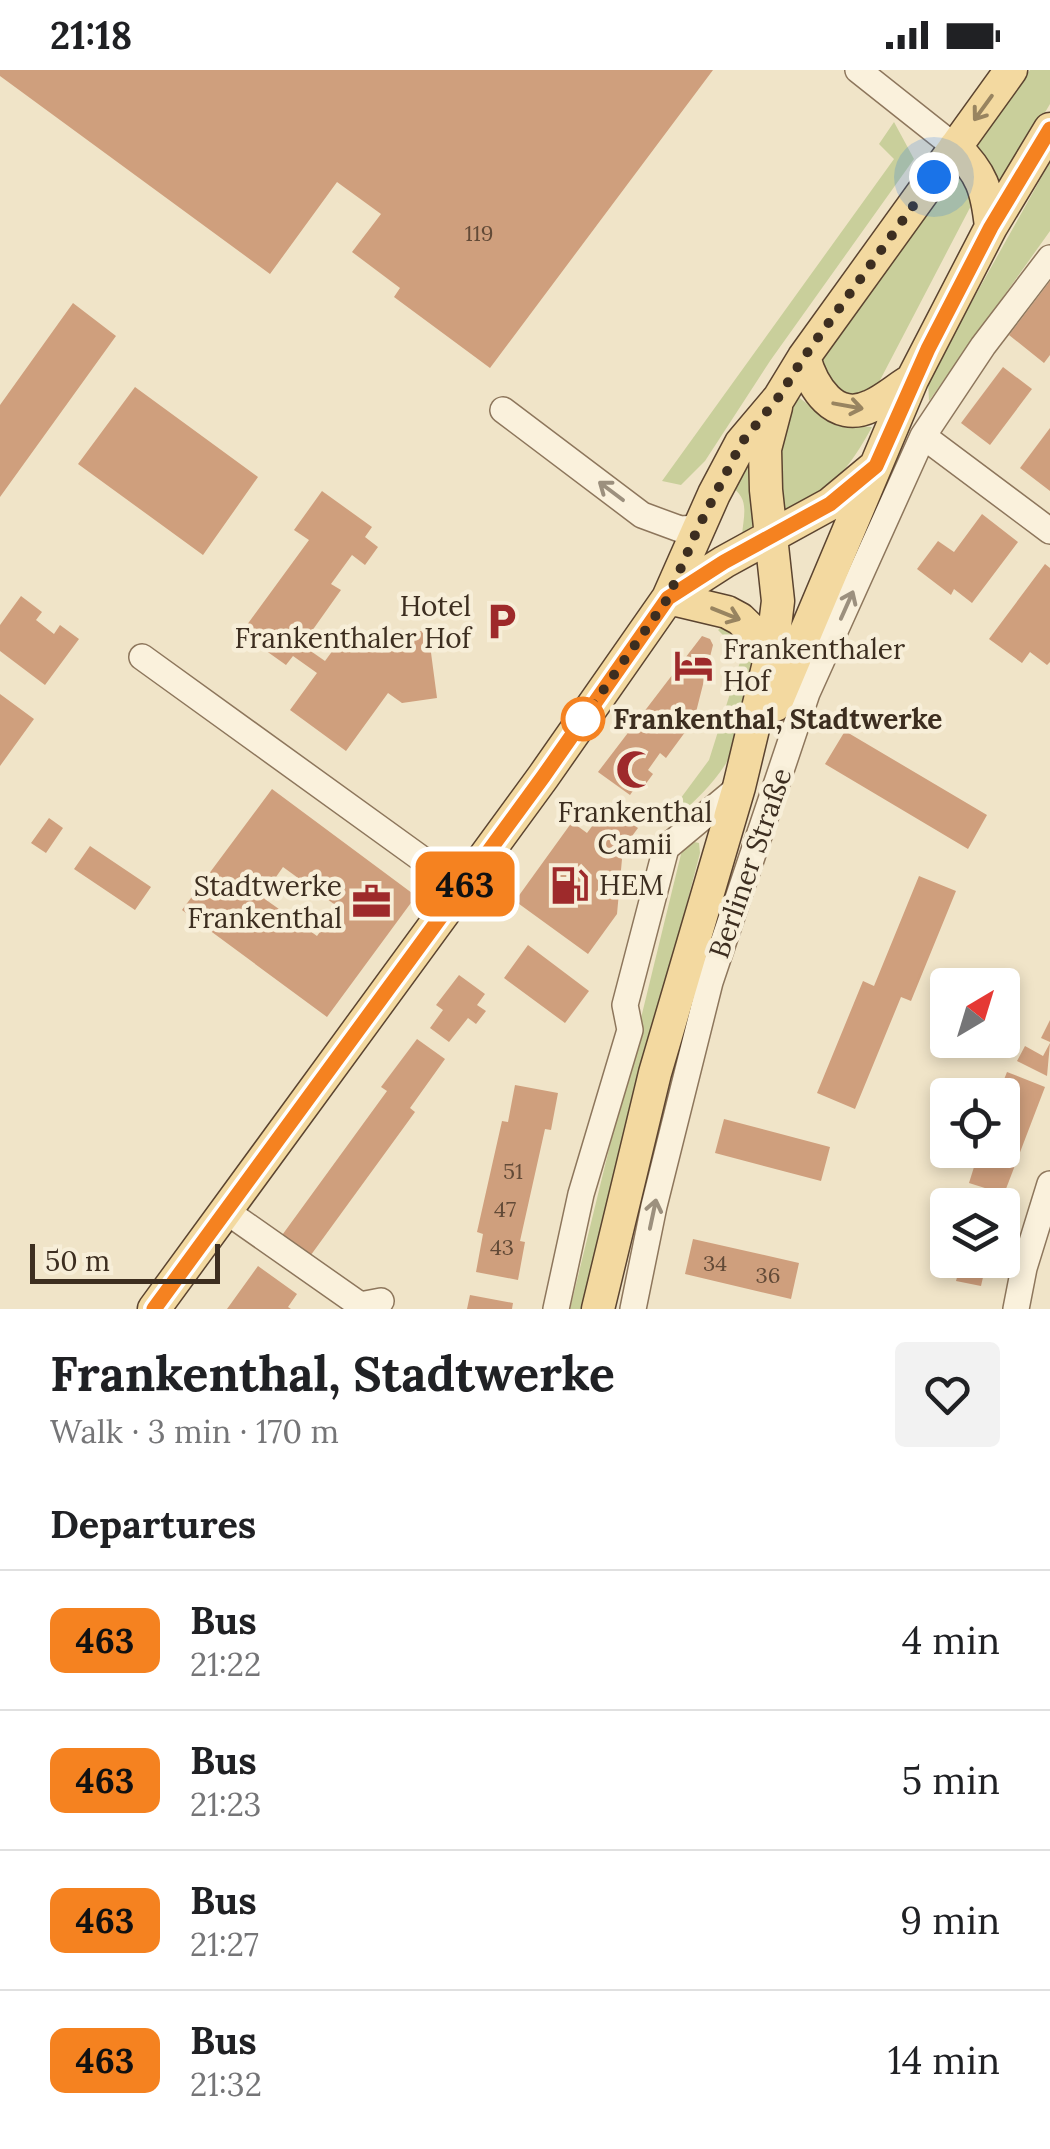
<!DOCTYPE html>
<meta charset="utf-8">
<style>
body{margin:0;font-family:Lora,serif;background:#f2f2f2;color:#202124;height:100vh;display:flex;flex-direction:column;font-size:38px;white-space:nowrap}
*{box-sizing:border-box;margin:0}
p{font-size:32px;color:#757577}
.icon{flex:none;width:55px;height:55px;fill:none;stroke:currentColor;stroke-width:2;stroke-linecap:round;stroke-linejoin:round}
.map{position:relative;height:1239px;overflow:hidden}
.details{display:flex;flex-direction:column;background:#fff;flex:1}
.details>*{flex:none}
.badge{padding:0 20px;border-radius:15px;font-size:35px;line-height:65px}
.needle{width:65px;rotate:38deg}
.buttons{position:absolute;left:930px;top:898px;display:grid;gap:20px}
.buttons a{display:grid;place-items:center;width:90px;height:90px;border-radius:10px;background:#fff;box-shadow:0 5px 15px #0003;font-size:50px}
.scale{position:absolute;left:30px;bottom:25px;width:190px;box-sizing:border-box;padding-left:10px;border:5px solid #3d2e20;border-top:0;font-size:28px;line-height:35px;white-space:nowrap;color:#3d2e20;-webkit-text-stroke:8px #f7eed8;paint-order:stroke}
.you{position:absolute;width:50px;height:50px;margin:-25px;border:8px solid #fff;border-radius:50%;background:#1a73e8;box-shadow:0 0 0 15px #1a73e833}
.map>.badge{position:absolute;translate:-50% -50%;box-shadow:0 0 0 5px #fff}
h2{padding:0 50px;font-size:38px;line-height:90px}
.round{display:grid;place-items:center;flex:none;width:105px;height:105px;border-radius:10px;background:#f2f2f2}
.headline{display:flex;align-items:center;justify-content:space-between;height:170px;padding:0 50px}
h1{font-size:48px;font-weight:700;line-height:75px}
ul{padding:0;list-style:none}
li{display:flex;align-items:center;gap:30px;height:140px;padding:0 50px;border-top:2px solid #e0e0e0}
li div{flex:1}
li b{display:block;font-size:38px}
li em{font-style:normal}
li .badge{min-width:110px;font-weight:700;text-align:center}
.status{display:flex;justify-content:space-between;align-items:center;height:70px;padding:0 50px;background:#fff;direction:ltr}
.status svg{height:28px;fill:currentColor}
.map>svg:first-child{display:block}
.green{fill:#c9cf9b}
.building{fill:#cf9f7d;fill-rule:evenodd}
.lines{fill:none;stroke-linecap:round;stroke-linejoin:round}
.minor-casing{stroke:#8d765c;stroke-width:28}
.major-casing{stroke:#5b4430;stroke-width:35}
.minor{stroke:#faf1dc;stroke-width:25}
.major{stroke:#f3d9a0;stroke-width:32}
.oneway{stroke:#988460}
.oneway2{stroke:#9c907e}
.line-casing{stroke:#fff;stroke-width:22}
.line{stroke:#f58220;stroke-width:15}
.walk{stroke:#3d2e20;stroke-width:10;stroke-dasharray:0 18}
.stop-dot{fill:#fff;stroke:#f58220;stroke-width:5}
.labels{text-anchor:middle;dominant-baseline:central;stroke-width:9;stroke-linejoin:round;paint-order:stroke}
.number-label{font-size:22px;fill:#624a37}
.poi-label{font-size:28px;fill:#3d2e20;stroke:#f7eed8;text-anchor:end}
.stop-label{font-size:28px;font-weight:bold;fill:#3d2e20;stroke:#f7eed8;text-anchor:start}
.street-label{font-size:28px;fill:#3d2e20;stroke:#f7eed8}
</style>
<div class="status"><b>21:18</b><svg viewBox="0 0 49 12"><path d="M0 12V9h3v3zM5 12V6h3v6zM10 12V3h3v9zM15 12V0h3v12zM26 1h20v11H26zM47 4h2v5h-2z"/></svg></div>
<div class="map">
<svg width="1050" height="1239" viewBox="0 0 1050 1239">
<rect width="100%" height="100%" fill="#f0e4c8"/>
<!-- green -->
<path class="green" d="M1030,0H1050V34L1001,116L973,79Z
M894,52L914,89L770,291L705,391L681,415L662,411L894,89L879,74Z
M1050,92V161L929,331L928,310Z
M961,99L974,130L877,316L855,329L837,324L821,294L824,284L954,101Z
M797,326L835,355L872,357C848,401 829,422 784,444C775,393 779,374 797,326Z
M749,381L754,458L742,465C744,443 750,428 729,415Z
M723,556C732,561 741,566 747,575C760,598 739,673 725,695C712,715 695,731 677,747L673,745L672,740L709,690L740,592L731,573L718,560Z
M690,771L699,773L700,783L613,1115L585,1239H570L682,780Z"/>
<!-- building -->
<path class="building" d="M0,0H713L490,298L394,227L400,218L352,182L381,144L337,112L270,204L0,6Z
M1050,211V285L1044,293L1009,265Z
M73,233L116,266L0,427V335Z
M1003,297L1032,319L990,375L961,353Z
M135,317L258,407L203,485L78,394Z
M1050,358V421L1020,398Z
M322,421L372,457L365,467L378,477L365,495L352,485L331,514L341,520L302,575L325,591L339,572L428,560L437,628L402,633L388,623L346,681L290,640L317,603L293,586L286,595L241,563L309,470L294,460Z
M982,444L1018,472L972,533L954,519L951,525L917,499L938,471L954,482Z
M1045,494L1050,498V592L1047,595L1030,582L1022,593L989,569Z
M21,526L42,542L36,550L54,564L60,555L79,569L45,615L0,581V555Z
M702,566L710,569L713,575L694,650L666,688L660,683L648,700L653,704L642,719L637,715L630,725L598,702Z
M0,624L34,649L0,696Z
M845,661L987,745L968,779L825,694Z
M272,719L416,826L327,947L182,840ZM283,797L338,837L317,866L262,827Z
M607,736L638,758L618,785L622,789L617,844L588,884L515,831L572,752L587,763Z
M49,748L63,758L46,783L31,773Z
M90,776L151,817L135,840L74,799Z
M919,806L956,821L911,931L901,927L855,1039L817,1023L863,911L874,916Z
M528,875L589,921L565,953L504,908Z
M459,905L485,924L477,935L486,941L476,954L468,948L449,972L430,958L443,940L436,935Z
M1050,950V972L1041,968Z
M417,969L445,989L410,1038L415,1042L308,1189L280,1168L387,1021L381,1017Z
M1050,973L1047,1006L1017,991L1025,976L1043,986Z
M1007,1002L1045,1017L1004,1124L969,1113L979,1081L992,1086L994,1080H1002V1059L1014,1029L999,1022Z
M515,1015L558,1023L551,1060L545,1059L520,1171L525,1172L518,1210L476,1202L483,1164L477,1162L502,1051L508,1052Z
M724,1049L830,1077L821,1111L715,1083Z
M693,1169L799,1193L791,1229L685,1204Z
M962,1190H987L981,1216L956,1211Z
M258,1196L297,1224L288,1237L291,1239H227Z
M470,1225L513,1233L512,1239H467Z"/>
<g class="lines">
<defs>
<path id="minor" d="M858,0L955,77
M503,340L642,445L680,459L698,458
M923,366L1050,461
M142,587L462,818
M226,1141L360,1235L381,1231
M556,1239L581,1124L630,960L625,935L666,778L739,717
M633,1239L654,1136L710,912L807,623L923,366L983,276L1050,188
M1016,1239L1024,1198L1050,1114"/>
<path id="major" d="M955,77C982,103 987,120 991,157
M804,287C812,316 834,354 871,336C885,330 898,318 912,310
M668,528L724,492L830,434L872,399
M668,528L727,542L740,549L772,580
M775,635L912,310L991,157L1050,59
M154,1239L543,707L668,528L714,424L741,373L779,328L804,287L1011,0
M598,1239L655,1003L739,717L772,580L778,531L766,420L765,379L776,337"/>
</defs>
<!-- minor casing -->
<use href="#minor" class="minor-casing"/>
<!-- major casing -->
<use href="#major" class="major-casing"/>
<!-- minor -->
<use href="#minor" class="minor"/>
<!-- major -->
<use href="#major" class="major"/>
</g>
<!-- one-way arrows -->
<defs><path id="oneway-shaft" d="M-6 0H5M1.5-3L5.5 0L1.5 3" fill="none" stroke-width="1.6" stroke-linecap="round" stroke-linejoin="round" transform="scale(2.5)"/></defs>
<g class="oneway">
<use href="#oneway-shaft" transform="translate(983 38) rotate(126)"/>
<use href="#oneway-shaft" transform="translate(848 336) rotate(10)"/>
<use href="#oneway-shaft" transform="translate(726 544) rotate(22)"/>
</g>
<g class="oneway2">
<use href="#oneway-shaft" transform="translate(611 421) rotate(-143)"/>
<use href="#oneway-shaft" transform="translate(847 535) rotate(-66)"/>
<use href="#oneway-shaft" transform="translate(653 1144) rotate(-78)"/>
</g>
<g class="lines">
<defs>
<path id="line" d="M154,1239L543,707L668,528L724,492L830,434L876,396L928,279L991,157L1050,59"/>
</defs>
<!-- line casing -->
<use href="#line" class="line-casing"/>
<!-- line -->
<use href="#line" class="line"/>
<!-- walk -->
<path class="walk" d="M583,649L668,528L698,458L742,372L778,328L804,287L934,107"/>
</g>
<!-- icons -->
<defs>
<symbol id="parking-bare" viewBox="-9 -9 18 18"><path d="M-3.5-5.5H1a3.5 3.5 0 0 1 0 7H-1V5.5H-3.5ZM-1-3.4V-.6H.8a1.4 1.4 0 0 0 0-2.8Z" fill="#9e2a2b" stroke="#f7eed8" stroke-width="2.5" paint-order="stroke"/></symbol>
<symbol id="hotel-bare" viewBox="-9 -9 18 18"><path d="M-6-4.5h1.5V1H6V5H4.5V3h-9V5H-6ZM-4 0a1.8 1.8 0 1 1 3.6 0ZM.5 0V-2.5h3Q6-2.5 6 0Z" fill="#9e2a2b" stroke="#f7eed8" stroke-width="2.5" paint-order="stroke"/></symbol>
<symbol id="mosque-bare" viewBox="-9 -9 18 18"><path d="M3.5-4.9A6 6 0 1 0 3.5 4.9A5 5 0 1 1 3.5-4.9Z" fill="#9e2a2b" stroke="#f7eed8" stroke-width="2.5" paint-order="stroke"/></symbol>
<symbol id="fuel-bare" viewBox="-9 -9 18 18"><path d="M-5.5-6h7V0h2V4h1.3V-2.5L3-4.5l.8-.8L6-3V5H2.5V1h-1V6h-7ZM-4.2-4.7v3.2H.2V-4.7Z" fill="#9e2a2b" stroke="#f7eed8" stroke-width="2.5" paint-order="stroke"/></symbol>
<symbol id="office-bare" viewBox="-9 -9 18 18"><path d="M-6-3h4V-5.5h4V-3h4V5H-6ZM-1-4.5V-3h2v-1.5ZM-6 0V1H6V0Z" fill="#9e2a2b" stroke="#f7eed8" stroke-width="2.5" paint-order="stroke"/></symbol>
</defs>
<g fill-rule="evenodd">
<use href="#parking-bare" x="474" y="524" width="55" height="55"/>
<use href="#hotel-bare" x="666" y="568" width="55" height="55"/>
<use href="#mosque-bare" x="608" y="672" width="55" height="55"/>
<use href="#fuel-bare" x="542" y="788" width="55" height="55"/>
<use href="#office-bare" x="344" y="804" width="55" height="55"/>
</g>
<!-- markers -->
<circle class="stop-dot" cx="583" cy="649" r="20"/>
<g class="labels">
<!-- number labels -->
<g class="number-label">
<text x="479" y="163">119</text>
<text x="513" y="1101">51</text>
<text x="505" y="1139">47</text>
<text x="502" y="1177">43</text>
<text x="715" y="1193">34</text>
<text x="768" y="1205">36</text>
</g>
<!-- poi labels -->
<g class="poi-label">
<text x="471" y="536">Hotel<tspan x="471" dy="32">Frankenthaler Hof</tspan></text>
<text x="723" y="579" text-anchor="start">Frankenthaler<tspan x="723" dy="32">Hof</tspan></text>
<text x="635" y="742" text-anchor="middle">Frankenthal<tspan x="635" dy="32">Camii</tspan></text>
<text x="599" y="815" text-anchor="start">HEM</text>
<text x="342" y="816">Stadtwerke<tspan x="342" dy="32">Frankenthal</tspan></text>
</g>
<!-- stop labels -->
<g class="stop-label">
<text x="613" y="649">Frankenthal, Stadtwerke</text>
</g>
<!-- street labels -->
<g class="street-label">
<text transform="translate(750 793) rotate(-71)">Berliner Straße</text>
</g>
</g>
</svg>
<div class="buttons">
<a><svg class="needle" viewBox="-14 -14 28 28"><path d="M0-13l5 13h-10z" fill="#e53935"/><path d="M0 13l5-13h-10z" fill="#757577"/></svg></a>
<a><svg class="icon" aria-label="locate" viewBox="0 0 24 24"><circle cx="12" cy="12" r="6"/><path d="M12 2v4M12 18v4M2 12h4M18 12h4"/></svg></a>
<a><svg class="icon" aria-label="layers" viewBox="0 0 24 24"><path d="M12 4l9 5-9 5-9-5zM3 14l9 5 9-5"/></svg></a>
</div>
<div class="scale">50 m</div>
<div class="you" style="left:934px;top:107px"></div>
<b class="badge" style="left:465px;top:814px;background:#f58220;color:#111">463</b>
</div>
<section class="details">
<div class="headline"><div><h1>Frankenthal, Stadtwerke</h1><p>Walk · 3 min · 170 m</p></div><a class="round"><svg class="icon" aria-label="heart" viewBox="0 0 24 24"><path d="M12 20l-8-8c-3-5 5-10 8-4 3-6 11-1 8 4z"/></svg></a></div>
<h2>Departures</h2>
<ul>
<li><span class="badge" style="background:#f58220;color:#111">463</span><div><b>Bus</b><p>21:22</p></div><em>4 min</em></li>
<li><span class="badge" style="background:#f58220;color:#111">463</span><div><b>Bus</b><p>21:23</p></div><em>5 min</em></li>
<li><span class="badge" style="background:#f58220;color:#111">463</span><div><b>Bus</b><p>21:27</p></div><em>9 min</em></li>
<li><span class="badge" style="background:#f58220;color:#111">463</span><div><b>Bus</b><p>21:32</p></div><em>14 min</em></li>
</ul>
</section>
